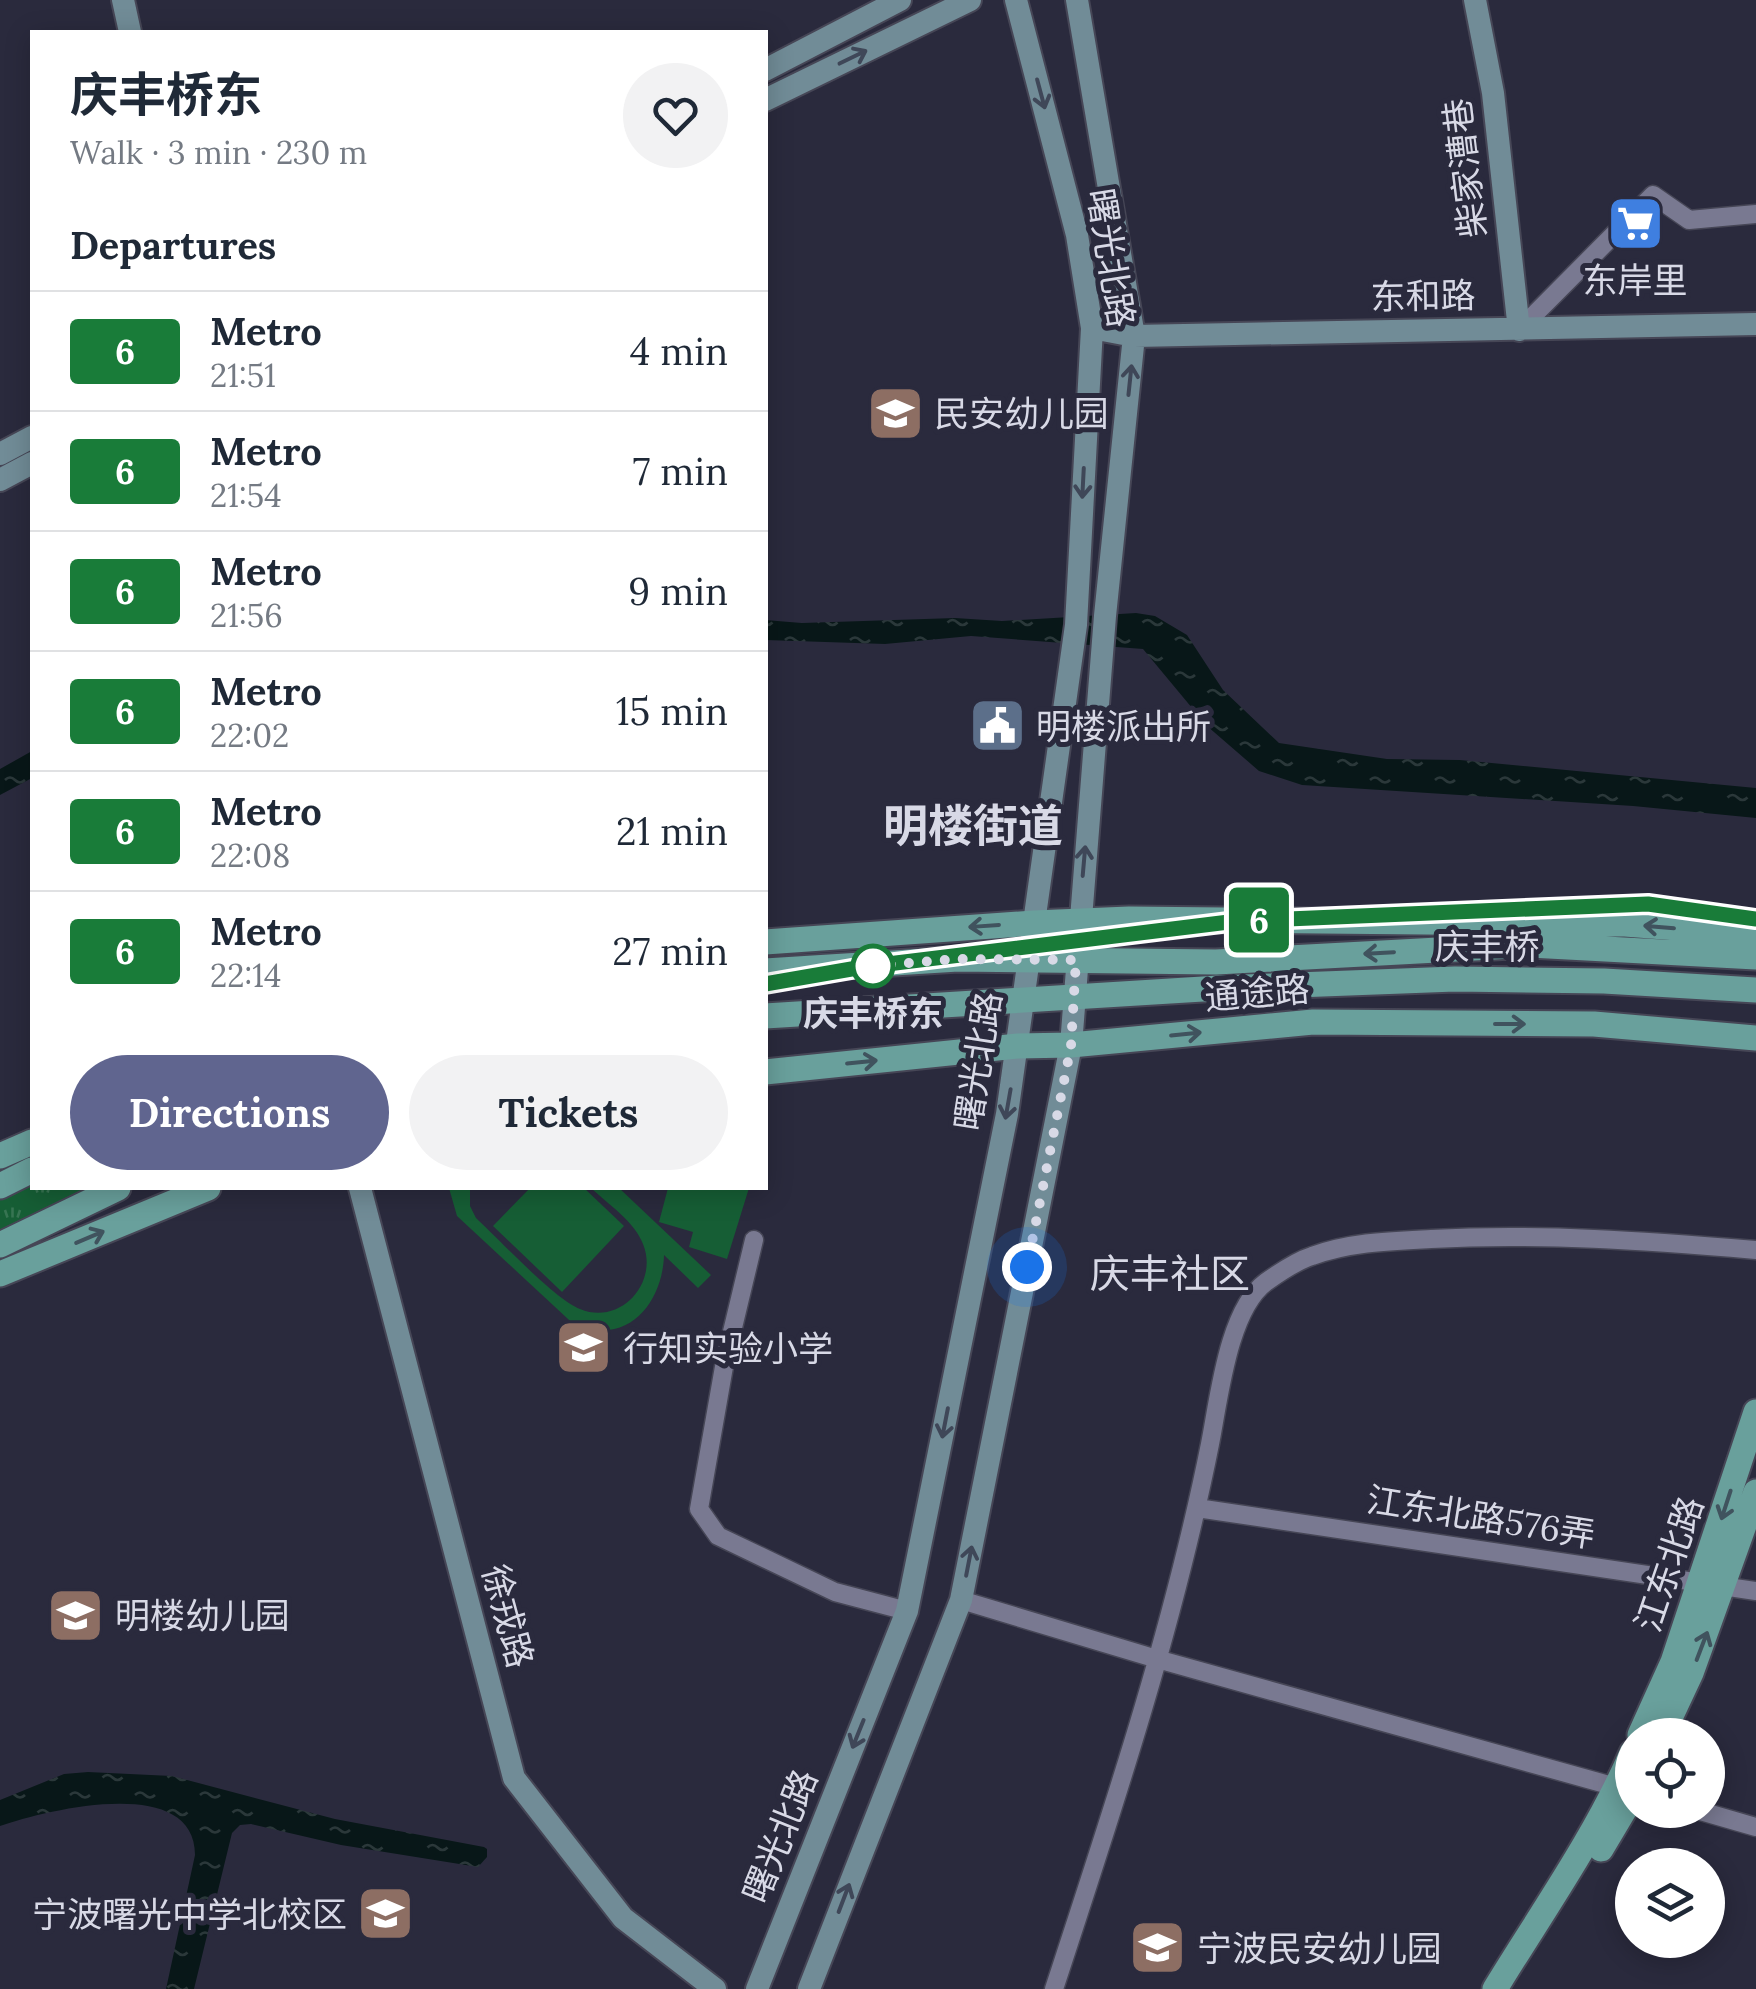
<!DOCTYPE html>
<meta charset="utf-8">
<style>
body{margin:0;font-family:Lora,"Noto Sans SC",serif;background:#f2f2f3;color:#1f2937;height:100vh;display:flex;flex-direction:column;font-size:38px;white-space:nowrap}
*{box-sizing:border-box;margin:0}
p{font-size:32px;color:#747a83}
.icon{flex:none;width:55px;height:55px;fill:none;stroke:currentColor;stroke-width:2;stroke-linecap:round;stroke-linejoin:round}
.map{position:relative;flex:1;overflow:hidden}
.side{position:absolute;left:30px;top:30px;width:738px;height:1160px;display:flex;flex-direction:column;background:#fff;border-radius:0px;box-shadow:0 5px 25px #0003}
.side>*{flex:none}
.badge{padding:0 20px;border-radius:8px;font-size:35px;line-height:65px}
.buttons{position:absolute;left:1615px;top:1718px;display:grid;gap:20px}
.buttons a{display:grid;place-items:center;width:110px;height:110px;border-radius:50%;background:#fff;box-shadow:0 5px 25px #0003;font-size:50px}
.you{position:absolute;width:50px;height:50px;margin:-25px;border:8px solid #fff;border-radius:50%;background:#1a73e8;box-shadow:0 0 0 15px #1a73e833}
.map>.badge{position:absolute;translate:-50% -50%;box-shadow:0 0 0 5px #fff}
h2{padding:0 40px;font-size:38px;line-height:90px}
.round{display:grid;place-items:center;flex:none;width:105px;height:105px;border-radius:52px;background:#f2f2f3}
.summary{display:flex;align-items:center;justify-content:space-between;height:170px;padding:0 40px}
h1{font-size:48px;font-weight:700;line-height:75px}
.primary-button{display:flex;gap:20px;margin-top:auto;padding:20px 40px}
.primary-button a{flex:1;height:115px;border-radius:60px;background:#60658f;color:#fff;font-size:40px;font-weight:700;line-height:115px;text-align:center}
.primary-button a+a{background:#f2f2f3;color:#1f2937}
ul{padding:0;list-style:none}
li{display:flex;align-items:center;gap:30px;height:120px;padding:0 40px;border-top:2px solid #e0e1e3}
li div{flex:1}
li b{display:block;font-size:38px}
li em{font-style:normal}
li .badge{min-width:110px;font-weight:700;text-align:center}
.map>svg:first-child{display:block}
.grass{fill:url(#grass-tufts)}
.garden{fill:#165e35}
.water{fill:url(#water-ripples)}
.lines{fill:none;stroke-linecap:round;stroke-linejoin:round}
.street-casing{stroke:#464656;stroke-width:21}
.secondary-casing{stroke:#464656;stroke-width:26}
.primary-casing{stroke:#464656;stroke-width:29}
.street{stroke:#797991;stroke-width:18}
.secondary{stroke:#718c97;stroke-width:22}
.primary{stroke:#69a09c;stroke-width:25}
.oneway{stroke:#3f4758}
.oneway2{stroke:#40535e}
.line-casing{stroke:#fff;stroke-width:22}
.line{stroke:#197c39;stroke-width:15}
.walk{stroke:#d8d9e6;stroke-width:10;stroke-dasharray:0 18}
.stop-dot{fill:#fff;stroke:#197c39;stroke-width:5}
.labels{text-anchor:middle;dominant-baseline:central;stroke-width:10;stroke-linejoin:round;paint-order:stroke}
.street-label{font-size:35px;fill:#d8d9e6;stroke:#2a2a3d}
.poi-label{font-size:35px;fill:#d8d9e6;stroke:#2a2a3d;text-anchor:start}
.stop-label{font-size:35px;font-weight:bold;fill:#d8d9e6;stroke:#2a2a3d}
.quarter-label{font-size:40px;fill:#d8d9e6;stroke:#2a2a3d}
.district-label{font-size:45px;font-weight:bold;fill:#d8d9e6;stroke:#2a2a3d}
</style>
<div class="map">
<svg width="1756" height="1989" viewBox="0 0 1756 1989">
<defs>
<pattern id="grass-tufts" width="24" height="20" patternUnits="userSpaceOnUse" patternTransform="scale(2.5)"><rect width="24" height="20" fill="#165e35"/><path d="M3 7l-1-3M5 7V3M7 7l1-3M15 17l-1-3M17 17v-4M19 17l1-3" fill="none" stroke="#377452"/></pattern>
<pattern id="water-ripples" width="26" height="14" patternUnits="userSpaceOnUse" patternTransform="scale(2.5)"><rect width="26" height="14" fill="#081718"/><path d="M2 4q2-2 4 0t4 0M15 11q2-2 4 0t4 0" fill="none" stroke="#2b383a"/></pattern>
</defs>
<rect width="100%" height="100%" fill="#2a2a3d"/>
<!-- grass -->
<path class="grass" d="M32,1183V1188H87L0,1231V1199Z"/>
<!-- garden -->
<path class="garden" d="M449,1188H470V1206L476,1218C500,1240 553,1298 580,1309C620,1326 659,1283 643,1244C635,1222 608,1204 591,1188H619L711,1275L698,1288L664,1255C663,1297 634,1341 586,1328L582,1332L457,1216Z
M530,1188H584L624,1226L562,1292L493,1226Z
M668,1188H749L727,1259L689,1247L693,1232L659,1222Z"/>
<!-- water -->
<path class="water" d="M1136,613L1155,616L1187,635L1223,690L1279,743L1387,759L1460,760L1756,788V818L1633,806L1302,785L1259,771L1207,726L1143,649L971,636L885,644L765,640V620L802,623L955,618L1002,621Z
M32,751V778L0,795V769Z
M88,1772L172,1776L335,1819L484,1847L487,1849V1857L478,1867L341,1845L251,1824L240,1825L232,1833L194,1989H166L195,1855C195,1773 46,1810 0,1826V1800L64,1774Z"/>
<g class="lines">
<defs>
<path id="street" d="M1519,330L1653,195L1689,220L1756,214
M754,1240L725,1361L699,1509L718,1536L835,1592L907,1611
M1197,1508L1756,1591
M961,1600L1157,1659L1627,1790
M1697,1810L1756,1827
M1054,1989C1113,1809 1173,1629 1210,1444C1219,1399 1228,1310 1266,1282C1280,1272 1296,1261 1312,1256C1350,1242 1391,1241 1431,1239C1540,1233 1648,1241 1756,1250"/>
<path id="secondary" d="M123,0L130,32
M1475,0L1493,93L1519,330
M765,70L900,0
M765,100L970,0
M1092,328L1134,336L1756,324
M0,454L32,437
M0,480L32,463
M360,1188L514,1778L623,1918L715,1989
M757,1989L907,1611L1007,1114L1076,625L1092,328L1077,235L1016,0
M809,1989L961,1600L1071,1045L1105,616L1134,336L1077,0"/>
<path id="primary" d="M765,942L1034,923L1129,919L1625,924L1756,934
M765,971L958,959L1216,962L1530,945L1756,957
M765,1016L1219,988L1455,979L1604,981L1756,990
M765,1072L1018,1046L1071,1045L1313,1022L1594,1024L1756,1038
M0,1156L32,1142
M0,1186L32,1170
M0,1245L118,1188
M0,1274L208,1188
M1640,1735L1673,1662L1756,1412
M1662,1735L1691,1673L1756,1492
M1601,1849L1632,1797
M1495,1989C1542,1912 1596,1836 1632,1753"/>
</defs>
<!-- street casing -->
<use href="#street" class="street-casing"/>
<!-- secondary casing -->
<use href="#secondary" class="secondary-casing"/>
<!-- primary casing -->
<use href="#primary" class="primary-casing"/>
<!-- street -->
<use href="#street" class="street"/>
<!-- secondary -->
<use href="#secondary" class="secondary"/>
<!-- primary -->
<use href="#primary" class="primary"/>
</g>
<!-- one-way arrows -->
<defs><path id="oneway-shaft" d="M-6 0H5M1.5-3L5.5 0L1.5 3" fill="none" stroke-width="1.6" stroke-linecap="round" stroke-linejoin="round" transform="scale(2.5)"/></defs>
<g class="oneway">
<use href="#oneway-shaft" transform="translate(853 57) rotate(-26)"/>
<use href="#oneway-shaft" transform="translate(1041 94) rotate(75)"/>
<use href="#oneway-shaft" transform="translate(1130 380) rotate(-84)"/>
<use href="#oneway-shaft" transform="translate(1083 483) rotate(93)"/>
<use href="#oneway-shaft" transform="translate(1084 861) rotate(-85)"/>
<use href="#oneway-shaft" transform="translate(1008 1104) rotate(100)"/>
<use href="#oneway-shaft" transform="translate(945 1423) rotate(101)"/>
<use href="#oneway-shaft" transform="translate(969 1561) rotate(-79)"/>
<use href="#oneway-shaft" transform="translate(858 1734) rotate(112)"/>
<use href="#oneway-shaft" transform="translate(844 1898) rotate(-69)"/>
</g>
<g class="oneway2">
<use href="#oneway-shaft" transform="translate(984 926) rotate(176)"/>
<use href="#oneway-shaft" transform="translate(1659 927) rotate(-175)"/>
<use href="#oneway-shaft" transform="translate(1379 953) rotate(177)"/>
<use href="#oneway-shaft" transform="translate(1510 1024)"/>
<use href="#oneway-shaft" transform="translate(1186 1034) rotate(-6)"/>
<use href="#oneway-shaft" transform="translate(862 1062) rotate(-6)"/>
<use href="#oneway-shaft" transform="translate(90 1237) rotate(-23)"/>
<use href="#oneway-shaft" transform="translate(1726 1505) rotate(108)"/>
<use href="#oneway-shaft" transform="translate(1702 1646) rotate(-69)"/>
</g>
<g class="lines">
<defs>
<path id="line" d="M765,984L863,967L1237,921L1648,904L1756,919"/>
</defs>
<!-- line casing -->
<use href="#line" class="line-casing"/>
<!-- line -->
<use href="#line" class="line"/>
<!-- walk -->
<path class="walk" d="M873,966L958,959L1076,960L1071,1046L1027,1267"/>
</g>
<!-- icons -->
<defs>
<symbol id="supermarket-square" viewBox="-11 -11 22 22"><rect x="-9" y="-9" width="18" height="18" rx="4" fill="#3f7fe0" stroke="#2a2a3d"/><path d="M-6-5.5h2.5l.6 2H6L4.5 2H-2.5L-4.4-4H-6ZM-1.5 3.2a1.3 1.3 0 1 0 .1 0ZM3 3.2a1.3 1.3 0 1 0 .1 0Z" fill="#fff"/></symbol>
<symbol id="school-square" viewBox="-11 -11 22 22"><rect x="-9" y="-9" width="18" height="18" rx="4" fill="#8d6e63" stroke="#2a2a3d"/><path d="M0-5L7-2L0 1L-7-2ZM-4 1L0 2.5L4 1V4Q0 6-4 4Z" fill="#fff"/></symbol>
<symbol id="civic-square" viewBox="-11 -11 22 22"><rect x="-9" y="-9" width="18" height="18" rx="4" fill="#5c6f8a" stroke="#2a2a3d"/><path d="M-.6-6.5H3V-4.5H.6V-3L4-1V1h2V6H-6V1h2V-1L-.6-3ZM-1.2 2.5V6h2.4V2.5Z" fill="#fff"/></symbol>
</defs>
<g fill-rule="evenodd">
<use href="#supermarket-square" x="1604" y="192" width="63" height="63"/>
<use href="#school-square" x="864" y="382" width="63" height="63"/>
<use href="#civic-square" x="966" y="694" width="63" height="63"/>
<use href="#school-square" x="552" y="1316" width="63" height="63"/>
<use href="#school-square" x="44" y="1584" width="63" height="63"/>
<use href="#school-square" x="354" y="1882" width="63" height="63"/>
<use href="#school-square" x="1126" y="1916" width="63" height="63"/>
</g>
<!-- markers -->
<circle class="stop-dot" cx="873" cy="966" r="20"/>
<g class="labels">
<!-- street labels -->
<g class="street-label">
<text transform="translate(1465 168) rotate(-97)">柴家漕巷</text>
<text transform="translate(1111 258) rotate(81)">曙光北路</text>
<text transform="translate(1423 296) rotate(-1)">东和路</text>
<text x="1487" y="946">庆丰桥</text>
<text transform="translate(1257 993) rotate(-5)">通途路</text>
<text transform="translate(978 1061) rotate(-81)">曙光北路</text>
<text transform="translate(1481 1517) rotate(9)">江东北路576弄</text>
<text transform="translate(1669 1564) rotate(-71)">江东北路</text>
<text transform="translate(508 1616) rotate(75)">徐戎路</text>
<text transform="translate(780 1836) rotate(-68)">曙光北路</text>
</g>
<!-- poi labels -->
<g class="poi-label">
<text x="1635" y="280" text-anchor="middle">东岸里</text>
<text x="934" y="413">民安幼儿园</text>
<text x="1036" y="726">明楼派出所</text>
<text x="623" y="1348">行知实验小学</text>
<text x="115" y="1615">明楼幼儿园</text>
<text x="347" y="1914" text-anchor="end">宁波曙光中学北校区</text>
<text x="1197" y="1948">宁波民安幼儿园</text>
</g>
<!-- stop labels -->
<g class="stop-label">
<text x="873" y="1013">庆丰桥东</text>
</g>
<!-- quarter labels -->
<g class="quarter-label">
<text x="1170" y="1273">庆丰社区</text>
</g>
<!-- district labels -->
<g class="district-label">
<text x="973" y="825">明楼街道</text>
</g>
</g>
</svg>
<div class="buttons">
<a><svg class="icon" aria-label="locate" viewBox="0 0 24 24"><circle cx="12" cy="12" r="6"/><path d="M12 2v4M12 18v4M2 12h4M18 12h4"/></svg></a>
<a><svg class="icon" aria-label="layers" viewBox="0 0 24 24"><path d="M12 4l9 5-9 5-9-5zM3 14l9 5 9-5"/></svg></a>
</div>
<div class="you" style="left:1027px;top:1267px"></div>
<b class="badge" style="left:1259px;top:920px;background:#197c39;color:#fff">6</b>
<section class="side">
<div class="summary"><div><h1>庆丰桥东</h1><p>Walk · 3 min · 230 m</p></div><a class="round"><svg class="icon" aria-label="heart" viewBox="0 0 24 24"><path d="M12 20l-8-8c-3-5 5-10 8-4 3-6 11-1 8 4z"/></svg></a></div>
<h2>Departures</h2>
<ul>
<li><span class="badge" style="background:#197c39;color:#fff">6</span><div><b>Metro</b><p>21:51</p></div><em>4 min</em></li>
<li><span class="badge" style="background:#197c39;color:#fff">6</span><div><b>Metro</b><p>21:54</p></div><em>7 min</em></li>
<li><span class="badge" style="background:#197c39;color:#fff">6</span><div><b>Metro</b><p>21:56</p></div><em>9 min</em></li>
<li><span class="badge" style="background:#197c39;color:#fff">6</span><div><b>Metro</b><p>22:02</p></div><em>15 min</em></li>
<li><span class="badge" style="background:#197c39;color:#fff">6</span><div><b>Metro</b><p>22:08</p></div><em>21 min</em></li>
<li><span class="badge" style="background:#197c39;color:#fff">6</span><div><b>Metro</b><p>22:14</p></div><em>27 min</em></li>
</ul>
<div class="primary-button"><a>Directions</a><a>Tickets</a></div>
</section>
</div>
